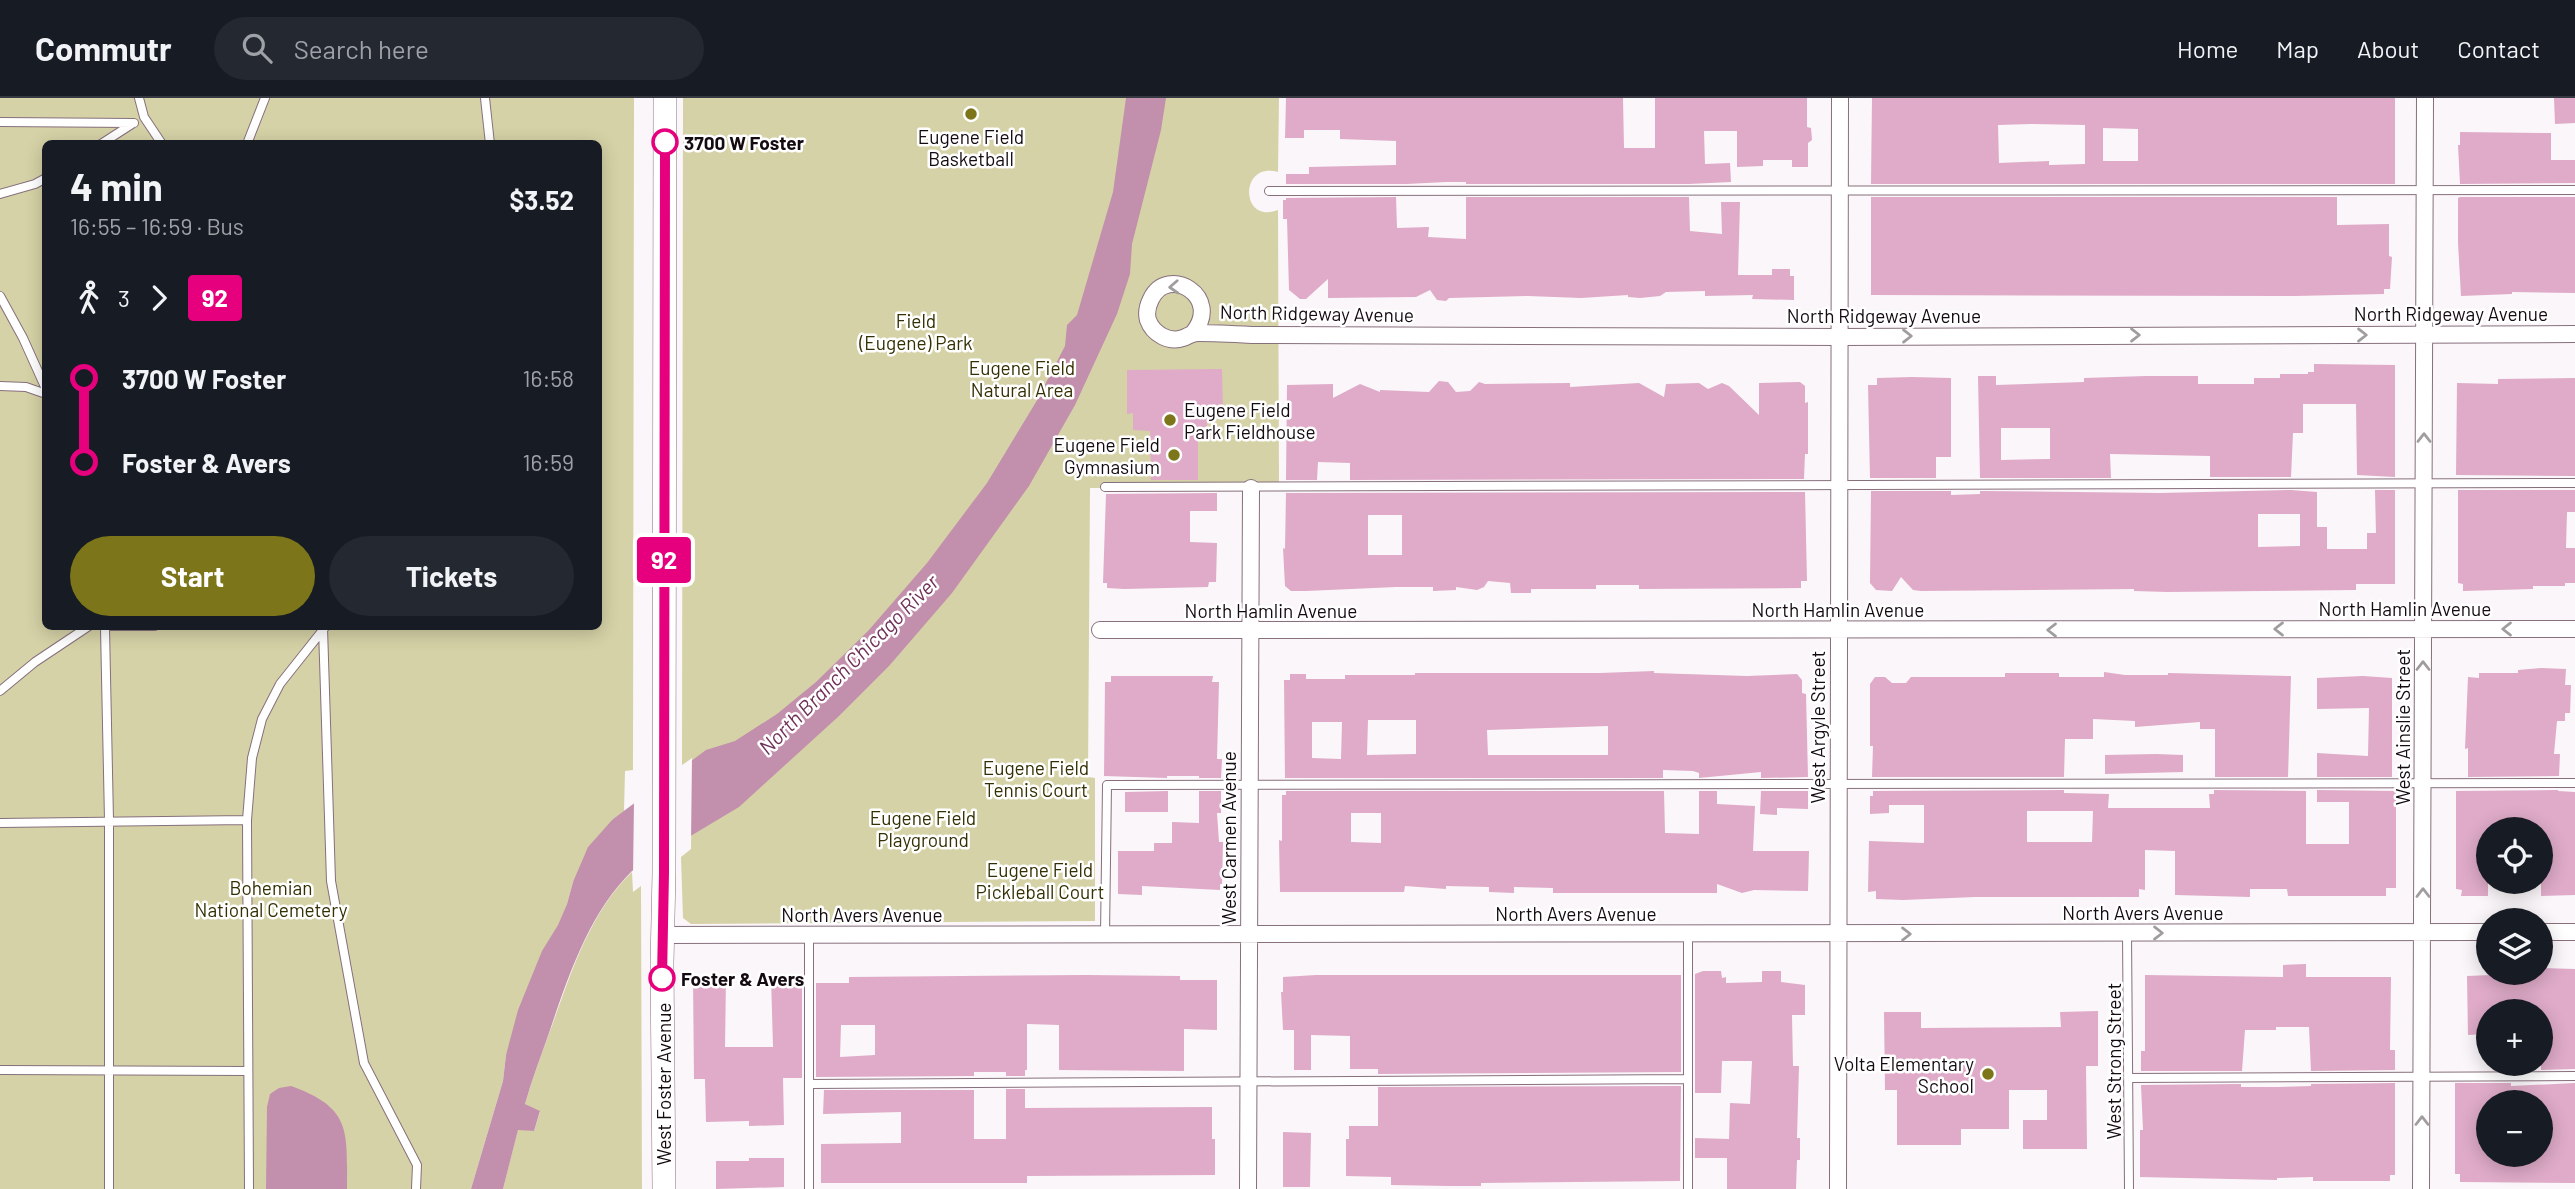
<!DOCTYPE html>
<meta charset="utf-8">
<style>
body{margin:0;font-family:Barlow,sans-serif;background:#242831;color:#f1f3f6;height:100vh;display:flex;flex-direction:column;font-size:26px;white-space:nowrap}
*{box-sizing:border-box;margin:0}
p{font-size:23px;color:#9ea1a6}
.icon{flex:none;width:38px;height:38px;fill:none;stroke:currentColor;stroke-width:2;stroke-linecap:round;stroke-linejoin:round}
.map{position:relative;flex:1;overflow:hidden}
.drawer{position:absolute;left:42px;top:42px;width:560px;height:490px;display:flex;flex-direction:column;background:#171b24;border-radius:10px;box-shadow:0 4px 18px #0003}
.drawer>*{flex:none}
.badge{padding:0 14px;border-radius:5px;font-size:24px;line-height:46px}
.fabs{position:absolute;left:2476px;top:719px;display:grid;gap:14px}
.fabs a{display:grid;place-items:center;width:77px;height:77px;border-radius:50%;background:#171b24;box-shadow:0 4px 18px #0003;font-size:35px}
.map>.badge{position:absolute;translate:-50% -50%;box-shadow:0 0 0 4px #fff}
.legs{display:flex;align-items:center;gap:10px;height:77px;padding:0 28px;font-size:23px}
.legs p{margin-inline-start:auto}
.overview{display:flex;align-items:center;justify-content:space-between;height:119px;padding:0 28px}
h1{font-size:38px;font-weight:700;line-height:52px}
.cta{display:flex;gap:14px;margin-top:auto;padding:14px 28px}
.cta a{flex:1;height:80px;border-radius:42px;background:#7d7519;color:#fff;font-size:28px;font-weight:700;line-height:80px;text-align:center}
.cta a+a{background:#242831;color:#f1f3f6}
ul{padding:0 28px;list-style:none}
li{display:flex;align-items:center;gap:24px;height:84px;font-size:26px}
li i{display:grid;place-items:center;width:10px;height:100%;margin:0 9px;background:currentColor}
li i::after{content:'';width:18px;height:18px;margin:-9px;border:5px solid;border-radius:50%;background:#171b24}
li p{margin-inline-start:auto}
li:first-child i{background:linear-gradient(#0000 50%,currentColor 0)}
li:last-child i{background:linear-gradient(currentColor 50%,#0000 0)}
header{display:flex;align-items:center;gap:42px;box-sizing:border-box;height:98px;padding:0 35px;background:#171b24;border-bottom:2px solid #363941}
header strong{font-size:33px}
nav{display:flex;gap:38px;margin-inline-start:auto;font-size:24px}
.search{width:490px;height:63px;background:#242831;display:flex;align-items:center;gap:18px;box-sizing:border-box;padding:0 24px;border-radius:38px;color:#9ea1a6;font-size:26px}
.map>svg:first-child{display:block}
.green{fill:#d5d2a7;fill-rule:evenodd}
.water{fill:#c28fac}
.pier{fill:#fbf6f9}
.building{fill:#dfabc8;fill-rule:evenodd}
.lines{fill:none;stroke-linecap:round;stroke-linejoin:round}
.lane-casing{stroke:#876f7c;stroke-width:10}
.street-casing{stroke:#876f7c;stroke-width:18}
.secondary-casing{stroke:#876f7c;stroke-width:24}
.lane{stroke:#fff;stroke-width:8}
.street{stroke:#fff;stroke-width:16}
.secondary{stroke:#fff;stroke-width:23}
.oneway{stroke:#a19d9f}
.line-1-casing{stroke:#fff;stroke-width:16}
.line-1{stroke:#e6007e;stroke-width:10}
.poi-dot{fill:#7d7519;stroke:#fff;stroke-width:2.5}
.stop-1-dot{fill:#fff;stroke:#e6007e;stroke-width:3.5}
.labels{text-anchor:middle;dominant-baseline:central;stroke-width:5;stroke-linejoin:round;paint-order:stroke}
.poi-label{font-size:19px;fill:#140b10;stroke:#fff;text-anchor:end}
.stop-label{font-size:19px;font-weight:bold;fill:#140b10;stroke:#fff;text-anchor:start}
.street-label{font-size:19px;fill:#140b10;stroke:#fff}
.park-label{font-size:19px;fill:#343003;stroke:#fff}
.water-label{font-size:21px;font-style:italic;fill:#6f3057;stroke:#fff}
</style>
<header>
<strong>Commutr</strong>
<div class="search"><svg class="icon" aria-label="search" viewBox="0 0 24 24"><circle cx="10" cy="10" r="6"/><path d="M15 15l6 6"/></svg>Search here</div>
<nav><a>Home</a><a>Map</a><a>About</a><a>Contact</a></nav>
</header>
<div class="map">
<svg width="2575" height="1091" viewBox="0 0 2575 1091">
<rect width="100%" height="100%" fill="#fbf6f9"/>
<!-- green -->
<path class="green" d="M0,0H634L633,672L625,673L624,713L613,721L573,784L567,806L506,957L503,983L471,1091H0ZM46,46H598V528H46Z
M683,0H1279L1278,74C1239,63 1240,127 1278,112L1279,389L1090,390L1088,679L1095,680V823L691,826L683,820L681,759L691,751L692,661L682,667Z
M632,774L633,794L641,788L642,1091H503L518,1031L534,1033L540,1014L525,1006C533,978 543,952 553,925C572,872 591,813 632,774Z"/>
<!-- water -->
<path class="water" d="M1126,0H1166L1161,32L1132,146L1130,176L1117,216L1075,307L1029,388L952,495L889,568L839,618L739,709L632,773C589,815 568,879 549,935C541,958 532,981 525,1006L540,1013L534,1033L518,1032L503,1091H471L503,983L506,957L518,912L542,853L558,827L567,806L573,784L588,749L613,721L706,652L735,643L777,616L816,584L868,533L927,465L987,385L1036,304L1065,248L1067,227L1077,217L1113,94Z
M291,988C352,1010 347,1033 347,1091H266L267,1009L270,996L279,990Z"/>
<!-- pier -->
<path class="pier" d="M692,660L691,744L633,778L634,703Z"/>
<!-- building -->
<path class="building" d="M1286,0H1623L1624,50H1655V0H1807V29L1811,30L1812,42L1808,45V69H1792V62H1763V68L1737,69V33H1704L1705,66L1730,65L1731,84L1689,86H1466V84H1446L1407,86H1286V76H1309V69L1396,67V43L1340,41V32H1304V40H1285Z
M1872,0H2395V86H1871ZM2031,26L2085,27V66L2049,67V63L1999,65L1998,27ZM2103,30L2138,31V63H2103Z
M2554,0H2575V25L2555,26Z
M2460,34L2551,35V62H2575V85L2460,86L2458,47H2460Z
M1396,99L1397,130L1429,129L1428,139L1466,141V99H1689L1690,133L1722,136L1721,104H1740L1738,177H1772V171H1790V178H1794V202L1752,201L1753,197L1705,198V193L1666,194L1660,198L1640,200L1628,199V197L1581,200L1528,198L1449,200L1446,203L1437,202L1430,192L1416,199L1328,200V181L1306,201H1300L1289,192L1287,121H1283V102H1286V100Z
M1871,99H2337V127L2389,126V158L2392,159L2390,191H2384V196L2295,198L1871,197Z
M2460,99H2575V195L2512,194V196L2461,198L2458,145V100Z
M2314,266L2395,267V379L2357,377L2356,306H2303V335H2293L2291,379H2210V358L2110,356L2111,380H1980L1978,278H1996V287L2084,284V280L2146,278H2198V286H2254V280H2280V276H2308V274H2314ZM2001,330H2050V361L2001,362Z
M1222,271L1223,314L1207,315V329L1198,330V382H1151L1150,333L1133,332V315L1127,316V272Z
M1912,279L1951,280V359H1936V380H1870L1868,287H1877V280Z
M2575,280V378L2456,377L2457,285L2498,286V281Z
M1439,283L1448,284L1456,294L1470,293L1479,284L1485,286L1570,285V289L1639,285L1664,299L1666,286L1699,285L1708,291L1722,285L1729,288L1759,317V285L1800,284L1805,288V305L1808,304V356H1805L1804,381L1350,382V365L1318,364L1317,382H1286L1287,287L1333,286V300L1360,286L1380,294V292L1429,294Z
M2291,392L2317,394V429H2327V451H2367V435H2376L2375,392H2395V486H2356V492L2167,494L2134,493V491L1921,493L1913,492L1901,479L1892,493L1876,492L1870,485L1871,393H1951V397L1980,396V393L2160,395ZM2258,416H2300V448L2258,449Z
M2458,392H2575V414H2567L2566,450H2575V485H2565V488H2533V491L2463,493V486L2458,485Z
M1805,394L1807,483H1801V490L1639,491V487H1596V491H1531V495H1511L1510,485L1488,483L1484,489L1477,492L1456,489V492L1433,493V489H1396L1306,493H1291L1285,488L1283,450L1285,451L1286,395ZM1368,417H1402V457H1368Z
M1217,395V413H1190V444L1217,445L1216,484H1209L1208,489L1124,491L1107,490V485H1103L1106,396Z
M2541,570L2566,571L2565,587H2571L2570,615H2565V623H2557L2554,656H2560L2559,678L2468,679V650L2465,651L2468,579L2479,580V575H2518V572Z
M1654,573V575L1747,578L1797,576L1802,582V595L1806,596L1808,679L1761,680V674L1699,680V675L1693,673L1663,672V680H1285L1284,582H1290V576H1306V581H1345V577H1415V575H1600ZM1368,622H1416V656L1367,657ZM1312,624H1342L1341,661L1312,660ZM1608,628V657H1488L1487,632Z
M2104,574L2125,577H2168V575L2291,578L2288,679H2215V631H2200V624L2135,629V623L2093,621V641H2065L2064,679H1872L1873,648H1870V586L1875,579H1885L1892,585H1906L1911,579H2005V575H2059V579H2104Z
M1111,578H1213L1212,584H1219L1217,661H1222L1221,680H1199V678H1167V680L1104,678L1105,584H1111Z
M2363,578L2392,580V679H2317V655L2368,658L2369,610L2317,611V580Z
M2156,656L2183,657V674L2105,676V657Z
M2064,692V695L2109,696L2108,710H2210L2209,696H2214V692L2306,693V746H2349V704H2317V692L2396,693V790H2386V798H2288L2287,791H2250V799L2175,797V753L2145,752V792L2139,791V799H1975L1903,802L1876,801V793L1868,794L1869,743L1924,745V707H1889V715L1870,716V698H1873V693ZM2027,713H2093L2092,744H2027Z
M2558,692V693L2575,694V797L2541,798V732H2488V798H2461L2462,792L2456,791V693Z
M1168,693V714H1125V694Z
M1199,693H1221V715H1217L1219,744H1223L1222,786H1220V792L1142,788V797L1118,796V753H1154V745H1172V724L1199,725Z
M1286,693H1664L1665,735L1699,736V693H1717V706L1755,708L1753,753H1809L1808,793L1754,792L1742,795L1717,786V795H1553V790L1514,789V795L1489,794V789L1446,788V791L1405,788L1404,794H1280L1279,742L1282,743V697H1286ZM1351,715H1381V745L1351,744Z
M1761,693H1808V711L1777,710V717L1760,716Z
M2306,866V879H2391L2390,952H2395V972L2311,973L2309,929H2276V932H2245L2242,973H2141V953H2145V877L2283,879V867Z
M2541,870L2575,871V971L2541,972V914H2488V936L2468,937L2467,878L2541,875Z
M1703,873H1721L1722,880L1726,879V885L1762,884V873H1781V884L1805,887V917H1792L1793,968H1799L1797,1040H1800V1062H1797L1796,1091H1727V1060H1695V1040L1729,1041L1730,1005L1750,1006L1752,963H1722L1721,995H1695V876Z
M1087,877L1180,878V882H1217V932L1184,931V973L1059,972V927L1027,926V972H1025V978H1006V974H974V978L816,979V885H849V879ZM841,927H875V957L840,959Z
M1316,877H1681V974L1378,976V971H1350V938L1311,937V972H1294V932H1283L1281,894H1283V879Z
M771,879H802V980H783L784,1027L749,1028V1023L706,1024L705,981H694L693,880H726L725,949H773Z
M2098,913V968H2086L2087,1051H2023V1022H2047V992H2009V1031H1961V1047H1897V992H1885L1884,914H1921V930L2061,929L2060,914Z
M2395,985V1077H2390V1083H2313V1079L2277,1080V1082L2140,1079V1032H2143L2141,987L2241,986V989H2278L2311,988V986Z
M2455,985H2511V988L2575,985V1085L2460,1084V1076H2455ZM2488,1004H2541V1057H2488Z
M1681,988L1680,1083L1481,1085V1088H1449L1391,1087V1079L1346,1078V1041H1349V1028H1378V989Z
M1006,991H1025V1010L1212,1009V1041H1215V1077L1027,1078V1085H821V1046L901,1045V1014L823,1016L824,992H974V1041H1006Z
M1283,1034L1311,1035L1310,1089H1283Z
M749,1060H784V1089L716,1091V1063H749Z"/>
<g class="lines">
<defs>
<path id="lane" d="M139,0L144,19L162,46
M485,0L490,46
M0,24L134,25
M101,46L132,26
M247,46L265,0
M1269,93L2575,92
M0,96L35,86L46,80
M0,198L23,240L46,291
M0,288L26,289L46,296
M1105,389L2575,385
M104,528H155
M105,530L109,722V1091
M323,530L331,783L364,965L417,1067L416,1091
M0,593L35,564L89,528
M0,725L247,722
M2127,835L2129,1091
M1688,836V1091
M1105,837L1107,687L2575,685
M0,972L248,973
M2128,980L2575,978
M809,986L1688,981
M249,1091L247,722L252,660L262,621L280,586L326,528
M809,1091V837"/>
<path id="street" d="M1193,235C1223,199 1168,166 1151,201C1148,207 1146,215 1148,222C1153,236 1169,245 1183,240C1189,238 1191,235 1198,235C1215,235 1234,236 1252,237L1839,239L2575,236
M1100,532L2575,531
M2541,834H2575
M663,837L2488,834
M1248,1091L1251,390
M1838,1091L1840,0
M2421,1091L2425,0"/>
<path id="secondary" d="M664,1091L662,865L664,775L665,0"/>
</defs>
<!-- lane casing -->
<use href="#lane" class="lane-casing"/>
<!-- street casing -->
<use href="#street" class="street-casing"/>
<!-- secondary casing -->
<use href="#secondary" class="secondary-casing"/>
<!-- lane -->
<use href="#lane" class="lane"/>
<!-- street -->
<use href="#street" class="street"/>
<!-- secondary -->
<use href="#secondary" class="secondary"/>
</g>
<!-- one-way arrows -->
<defs><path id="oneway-chevron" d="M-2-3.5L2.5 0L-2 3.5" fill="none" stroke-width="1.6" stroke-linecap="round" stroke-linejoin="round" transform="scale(1.75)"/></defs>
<g class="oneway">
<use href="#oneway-chevron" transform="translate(1174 189) rotate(177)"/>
<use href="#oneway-chevron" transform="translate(2135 237)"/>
<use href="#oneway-chevron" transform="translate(2362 237)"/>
<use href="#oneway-chevron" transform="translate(1907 238)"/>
<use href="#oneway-chevron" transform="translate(2424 340) rotate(-90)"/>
<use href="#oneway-chevron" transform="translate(2279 531) rotate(180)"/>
<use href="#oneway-chevron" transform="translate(2507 531) rotate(180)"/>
<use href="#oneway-chevron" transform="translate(2052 532) rotate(180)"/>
<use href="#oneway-chevron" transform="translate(2423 568) rotate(-90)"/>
<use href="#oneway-chevron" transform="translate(2423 795) rotate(-90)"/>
<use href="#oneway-chevron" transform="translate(2158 835)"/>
<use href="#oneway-chevron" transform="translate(1906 836)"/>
<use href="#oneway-chevron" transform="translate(2422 1023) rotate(-90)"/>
</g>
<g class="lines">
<defs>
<path id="line-1" d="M662,880L664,775L665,44"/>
</defs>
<!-- line-1 casing -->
<use href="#line-1" class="line-1-casing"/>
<!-- line-1 -->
<use href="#line-1" class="line-1"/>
</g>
<!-- markers -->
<g class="poi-dot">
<circle cx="971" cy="16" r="7"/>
<circle cx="1170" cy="322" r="7"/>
<circle cx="1174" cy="357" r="7"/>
<circle cx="1988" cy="976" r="7"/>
</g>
<g class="stop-1-dot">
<circle cx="665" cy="44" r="12"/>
<circle cx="662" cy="880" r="12"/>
</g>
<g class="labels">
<!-- poi labels -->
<g class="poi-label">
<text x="971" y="38" text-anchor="middle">Eugene Field<tspan x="971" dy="22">Basketball</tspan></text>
<text x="1184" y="311" text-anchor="start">Eugene Field<tspan x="1184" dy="22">Park Fieldhouse</tspan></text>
<text x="1160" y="346">Eugene Field<tspan x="1160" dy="22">Gymnasium</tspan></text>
<text x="1974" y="965">Volta Elementary<tspan x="1974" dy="22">School</tspan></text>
</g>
<!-- stop labels -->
<g class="stop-label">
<text x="684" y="44">3700 W Foster</text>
<text x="681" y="880">Foster &amp; Avers</text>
</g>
<!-- street labels -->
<g class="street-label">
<text transform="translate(1317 215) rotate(1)">North Ridgeway Avenue</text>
<text x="2451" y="215">North Ridgeway Avenue</text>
<text x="1884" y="217">North Ridgeway Avenue</text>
<text x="2405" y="510">North Hamlin Avenue</text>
<text x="1838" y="511">North Hamlin Avenue</text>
<text x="1271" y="512">North Hamlin Avenue</text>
<text transform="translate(1817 629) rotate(-90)">West Argyle Street</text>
<text transform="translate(2402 629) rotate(-90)">West Ainslie Street</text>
<text transform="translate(1228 740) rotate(-90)">West Carmen Avenue</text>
<text x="2143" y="814">North Avers Avenue</text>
<text x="1576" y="815">North Avers Avenue</text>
<text x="862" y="816">North Avers Avenue</text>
<text transform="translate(2113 963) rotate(-90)">West Strong Street</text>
<text transform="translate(663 986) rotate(-90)">West Foster Avenue</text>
</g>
<!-- park labels -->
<g class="park-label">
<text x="916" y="222">Field<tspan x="916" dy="22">(Eugene) Park</tspan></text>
<text x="1022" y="269">Eugene Field<tspan x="1022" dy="22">Natural Area</tspan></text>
<text x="1036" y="669">Eugene Field<tspan x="1036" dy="22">Tennis Court</tspan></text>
<text x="923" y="719">Eugene Field<tspan x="923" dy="22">Playground</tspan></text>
<text x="1040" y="771">Eugene Field<tspan x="1040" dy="22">Pickleball Court</tspan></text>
<text x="271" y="789">Bohemian<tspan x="271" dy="22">National Cemetery</tspan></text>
</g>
<!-- water labels -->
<g class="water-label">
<text transform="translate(848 566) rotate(-45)">North Branch Chicago River</text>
</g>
</g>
</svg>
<div class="fabs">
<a><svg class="icon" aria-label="locate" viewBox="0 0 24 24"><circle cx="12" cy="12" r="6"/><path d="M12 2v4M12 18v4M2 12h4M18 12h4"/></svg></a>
<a><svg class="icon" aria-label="layers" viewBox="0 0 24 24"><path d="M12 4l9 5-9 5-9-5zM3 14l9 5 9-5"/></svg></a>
<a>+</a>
<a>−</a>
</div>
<b class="badge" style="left:664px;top:462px;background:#e6007e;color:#fff">92</b>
<section class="drawer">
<div class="overview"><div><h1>4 min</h1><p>16:55 – 16:59 · Bus</p></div><b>$3.52</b></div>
<div class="legs"><svg class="icon" aria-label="walk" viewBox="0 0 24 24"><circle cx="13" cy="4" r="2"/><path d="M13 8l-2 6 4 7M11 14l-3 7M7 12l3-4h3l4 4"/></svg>3<svg class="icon" aria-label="forward" viewBox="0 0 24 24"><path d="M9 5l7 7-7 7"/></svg><b class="badge" style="background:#e6007e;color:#fff">92</b></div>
<ul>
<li><i style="color:#e6007e"></i><b>3700 W Foster</b><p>16:58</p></li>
<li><i style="color:#e6007e"></i><b>Foster &amp; Avers</b><p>16:59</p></li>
</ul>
<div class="cta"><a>Start</a><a>Tickets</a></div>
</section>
</div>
